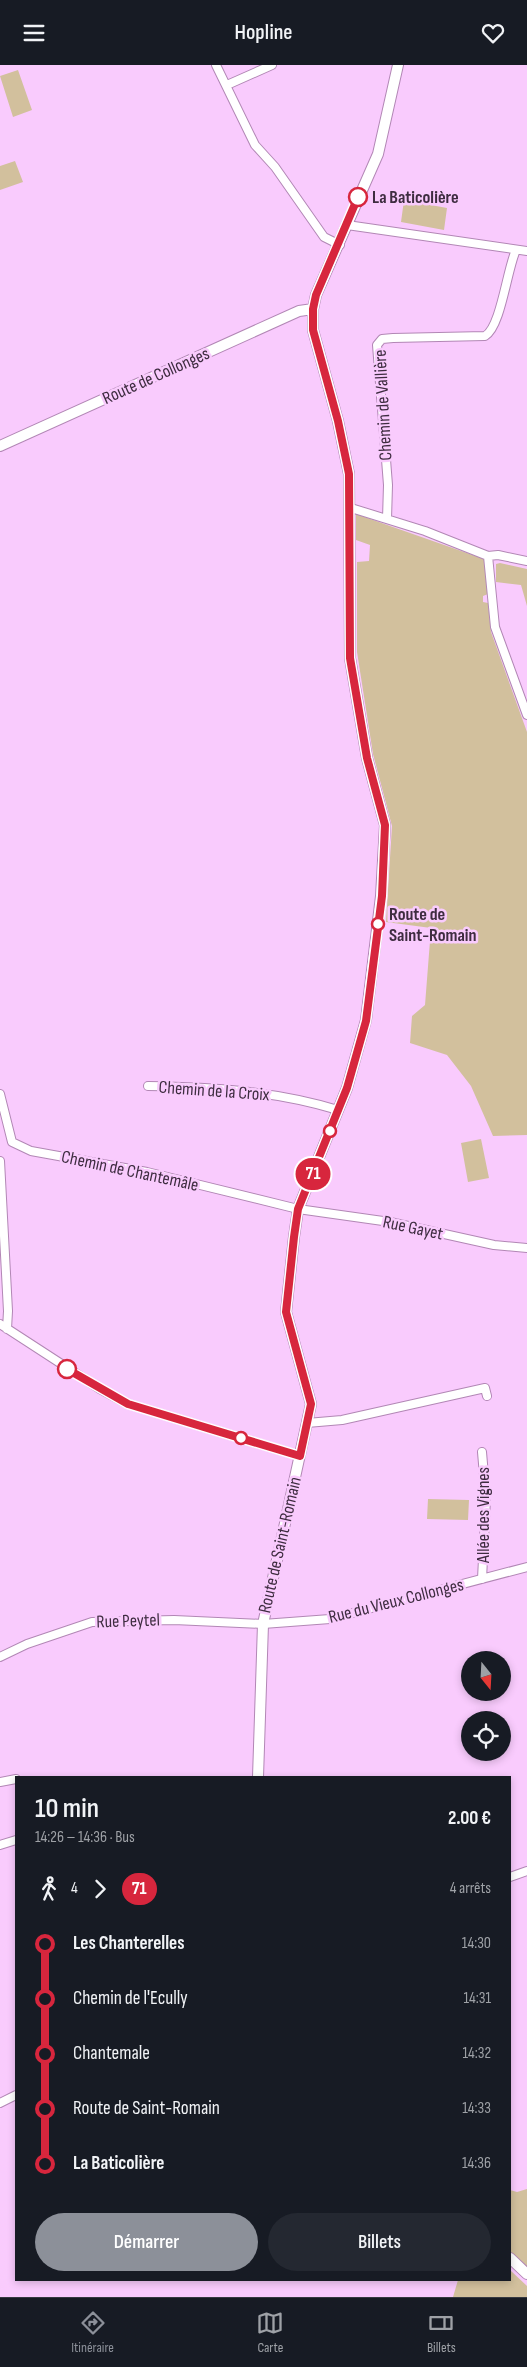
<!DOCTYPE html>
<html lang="fr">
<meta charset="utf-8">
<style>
body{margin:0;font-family:"Sofia Sans Condensed",sans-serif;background:#242831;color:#f1f3f6;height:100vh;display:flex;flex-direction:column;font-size:19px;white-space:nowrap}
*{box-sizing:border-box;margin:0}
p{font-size:16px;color:#9ea1a6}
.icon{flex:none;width:28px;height:28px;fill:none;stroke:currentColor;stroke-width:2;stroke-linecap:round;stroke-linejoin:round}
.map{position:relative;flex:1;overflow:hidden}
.side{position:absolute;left:15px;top:1711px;width:496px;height:505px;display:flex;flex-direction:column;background:#171b24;border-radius:0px;box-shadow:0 2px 8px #0003}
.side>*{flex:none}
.badge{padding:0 10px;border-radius:16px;font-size:18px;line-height:32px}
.needle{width:32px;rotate:162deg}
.fabs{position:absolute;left:461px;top:1586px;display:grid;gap:10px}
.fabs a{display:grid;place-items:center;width:50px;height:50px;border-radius:50%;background:#171b24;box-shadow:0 2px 8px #0003;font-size:25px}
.map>.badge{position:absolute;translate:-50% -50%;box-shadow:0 0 0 2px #fff}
.legs{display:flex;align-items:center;gap:8px;height:55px;padding:0 20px;font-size:16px}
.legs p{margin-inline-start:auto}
.overview{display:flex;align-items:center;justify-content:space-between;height:85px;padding:0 20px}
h1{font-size:28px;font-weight:600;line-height:38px}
.primary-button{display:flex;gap:10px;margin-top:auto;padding:10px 20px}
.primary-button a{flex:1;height:58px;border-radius:30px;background:#8c9099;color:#fff;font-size:20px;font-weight:600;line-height:58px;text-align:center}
.primary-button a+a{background:#242831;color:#f1f3f6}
ul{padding:0 20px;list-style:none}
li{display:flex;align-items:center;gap:18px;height:55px;font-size:19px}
li i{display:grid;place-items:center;width:8px;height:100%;margin:0 6px;background:currentColor}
li i::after{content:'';width:12px;height:12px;margin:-6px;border:4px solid;border-radius:50%;background:#171b24}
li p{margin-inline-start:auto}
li:first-child i{background:linear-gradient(#0000 50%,currentColor 0)}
li:last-child i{background:linear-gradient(currentColor 50%,#0000 0)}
header{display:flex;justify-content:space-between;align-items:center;height:65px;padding:0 20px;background:#171b24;font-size:22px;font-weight:600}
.tabs{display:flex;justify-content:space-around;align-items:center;height:70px;border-top:1px solid #363941;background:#171b24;font-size:14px;color:#9ea1a6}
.tabs a{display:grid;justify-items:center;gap:2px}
.tabs .on{color:#8c9099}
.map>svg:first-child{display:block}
.green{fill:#d2c09d}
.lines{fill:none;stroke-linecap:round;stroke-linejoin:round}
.street-casing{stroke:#b287b5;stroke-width:10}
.secondary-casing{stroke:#b287b5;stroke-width:12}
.street{stroke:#fff;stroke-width:8}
.secondary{stroke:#fff;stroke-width:10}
.line-1-casing{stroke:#fff;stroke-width:11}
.line-1{stroke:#d7263d;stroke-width:8}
.stop-1-dot{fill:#fff;stroke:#d7263d;stroke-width:2.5}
.labels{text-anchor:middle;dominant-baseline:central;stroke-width:5;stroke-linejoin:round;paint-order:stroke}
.stop-label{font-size:18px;font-weight:bold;fill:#3e2c40;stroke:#f9cbfd;text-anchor:start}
.street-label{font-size:18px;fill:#3e2c40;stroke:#f9cbfd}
</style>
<header><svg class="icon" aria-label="menu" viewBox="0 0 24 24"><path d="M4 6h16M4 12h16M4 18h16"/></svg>Hopline<svg class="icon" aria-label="heart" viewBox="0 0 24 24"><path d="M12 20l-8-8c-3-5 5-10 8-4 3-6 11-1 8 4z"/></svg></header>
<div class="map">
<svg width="527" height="2232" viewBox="0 0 527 2232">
<rect width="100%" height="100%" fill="#f9cbfd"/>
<!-- green -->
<path class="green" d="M18,5L32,45L13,52L0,11Z
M15,96L23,117L0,125V101Z
M404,135L447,143L444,165L401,157Z
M356,449L484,494L488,529L483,531V537L488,538L491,567L527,667V1070L493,1071L471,1021L447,990L410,978L412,951L425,940L431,863L386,857L392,761L373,689L357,587V497L369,496L370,480L356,475Z
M500,498L527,504V541L521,520L496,517V499Z
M481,1074L489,1113L468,1117L461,1078Z
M428,1434L469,1435L468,1455L427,1454Z
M527,2124V2204L510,2187V2125L517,2127Z
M510,2205L527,2221V2232H453L458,2215H510Z"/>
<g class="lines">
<defs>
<path id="street" d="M216,0L255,80L275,102L324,172L340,180
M227,20L272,0
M347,160L527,186
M351,443L425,466L488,491L495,562L527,650
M387,454L388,420L377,280L382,274L393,273L485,271C501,262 507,204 516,185
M488,491L498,490L527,496
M148,1021C212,1022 276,1026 338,1045
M0,1029L12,1077L31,1086L147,1107L298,1144L390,1157L494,1180L527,1183
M0,1096L8,1246L7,1264
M0,1259L100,1324L128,1339L300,1391
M307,1358L342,1355L485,1323L487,1331
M482,1387L486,1434L482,1514
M0,1592L27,1579L92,1557L174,1555L263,1559L330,1554L527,1502
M0,1717L16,1714
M0,1780L16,1775
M510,1812L527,1806
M0,2038L16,2030"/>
<path id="secondary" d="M0,381L299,246L313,244
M258,1712L263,1559L311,1339L286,1247L294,1172L298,1144L347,1023L366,955L381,831L385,760L367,693L350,593L349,409L338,356L313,265V244L316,230L378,89L398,0
M510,2193L527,2209"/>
</defs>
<!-- street casing -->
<use href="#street" class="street-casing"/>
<!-- secondary casing -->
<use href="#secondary" class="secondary-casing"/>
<!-- street -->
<use href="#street" class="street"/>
<!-- secondary -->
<use href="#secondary" class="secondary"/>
</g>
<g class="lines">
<defs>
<path id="line-1" d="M67,1304L128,1339L300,1391L311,1339L286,1247L294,1172L298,1144L347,1023L366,956L382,831L385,760L367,693L350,593L349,409L338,356L313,265V244L316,230L358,132"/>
</defs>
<!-- line-1 casing -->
<use href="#line-1" class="line-1-casing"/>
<!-- line-1 -->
<use href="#line-1" class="line-1"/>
</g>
<!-- markers -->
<g class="stop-1-dot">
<circle cx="358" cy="132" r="9"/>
<circle cx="378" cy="859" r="6"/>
<circle cx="330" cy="1066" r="6"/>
<circle cx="67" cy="1304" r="9"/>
<circle cx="241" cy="1373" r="6"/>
</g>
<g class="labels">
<!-- stop labels -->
<g class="stop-label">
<text x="372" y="132">La Baticolière</text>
<text x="389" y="849">Route de<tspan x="389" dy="21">Saint-Romain</tspan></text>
</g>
<!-- street labels -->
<g class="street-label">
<text transform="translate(156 311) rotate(-24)">Route de Collonges</text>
<text transform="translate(383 340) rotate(-93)">Chemin de Vallière</text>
<text transform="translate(214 1026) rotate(4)">Chemin de la Croix</text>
<text transform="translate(130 1106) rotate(12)">Chemin de Chantemâle</text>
<text transform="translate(413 1163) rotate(12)">Rue Gayet</text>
<text transform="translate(483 1450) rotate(-90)">Allée des Vignes</text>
<text transform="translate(280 1480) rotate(-77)">Route de Saint-Romain</text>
<text transform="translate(396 1536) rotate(-14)">Rue du Vieux Collonges</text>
<text transform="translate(128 1556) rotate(-2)">Rue Peytel</text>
</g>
</g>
</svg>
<div class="fabs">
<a><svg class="needle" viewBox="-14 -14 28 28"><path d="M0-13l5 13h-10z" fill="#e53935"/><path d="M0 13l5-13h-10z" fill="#9ea1a6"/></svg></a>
<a><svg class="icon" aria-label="locate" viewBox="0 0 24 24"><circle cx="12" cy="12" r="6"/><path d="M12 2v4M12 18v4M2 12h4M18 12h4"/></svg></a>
</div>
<b class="badge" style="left:313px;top:1109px;background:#d7263d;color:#fff">71</b>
<section class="side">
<div class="overview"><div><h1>10 min</h1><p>14:26 – 14:36 · Bus</p></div><b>2.00 €</b></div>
<div class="legs"><svg class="icon" aria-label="walk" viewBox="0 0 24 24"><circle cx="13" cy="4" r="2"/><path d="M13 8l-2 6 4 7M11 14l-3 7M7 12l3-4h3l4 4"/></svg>4<svg class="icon" aria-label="forward" viewBox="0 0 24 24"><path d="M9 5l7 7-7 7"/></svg><b class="badge" style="background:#d7263d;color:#fff">71</b><p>4 arrêts</p></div>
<ul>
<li><i style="color:#d7263d"></i><b>Les Chanterelles</b><p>14:30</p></li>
<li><i style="color:#d7263d"></i><span>Chemin de l'Ecully</span><p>14:31</p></li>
<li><i style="color:#d7263d"></i><span>Chantemale</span><p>14:32</p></li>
<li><i style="color:#d7263d"></i><span>Route de Saint-Romain</span><p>14:33</p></li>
<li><i style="color:#d7263d"></i><b>La Baticolière</b><p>14:36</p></li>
</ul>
<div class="primary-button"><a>Démarrer</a><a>Billets</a></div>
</section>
</div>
<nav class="tabs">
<a class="on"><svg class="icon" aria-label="directions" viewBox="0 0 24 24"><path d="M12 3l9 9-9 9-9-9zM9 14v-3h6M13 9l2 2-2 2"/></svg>Itinéraire</a>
<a><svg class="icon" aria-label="map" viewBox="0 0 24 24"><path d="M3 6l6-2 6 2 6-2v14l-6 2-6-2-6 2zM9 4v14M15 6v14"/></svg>Carte</a>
<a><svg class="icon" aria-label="tickets" viewBox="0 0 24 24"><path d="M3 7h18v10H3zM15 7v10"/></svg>Billets</a>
</nav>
